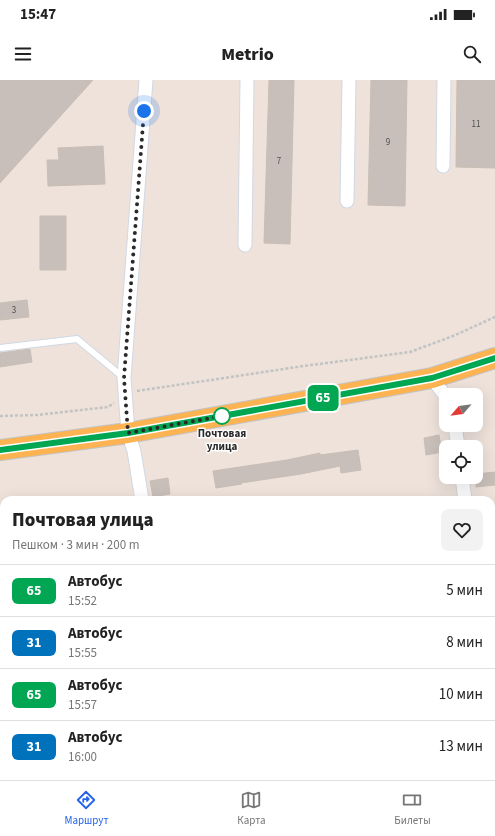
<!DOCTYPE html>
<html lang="ru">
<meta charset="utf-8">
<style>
body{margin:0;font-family:"Source Sans 3",sans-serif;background:#f2f2f2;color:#222;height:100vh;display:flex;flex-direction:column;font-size:15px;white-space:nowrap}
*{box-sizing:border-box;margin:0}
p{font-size:13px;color:#767676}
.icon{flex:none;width:22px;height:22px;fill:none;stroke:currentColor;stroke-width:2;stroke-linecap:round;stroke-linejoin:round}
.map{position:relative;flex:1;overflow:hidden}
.sheet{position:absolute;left:0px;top:416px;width:495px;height:284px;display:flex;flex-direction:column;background:#fff;border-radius:12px 12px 0 0;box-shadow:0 4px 16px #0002}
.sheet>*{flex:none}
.badge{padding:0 8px;border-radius:6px;font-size:14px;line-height:26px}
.needle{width:26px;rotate:242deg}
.tools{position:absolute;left:439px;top:308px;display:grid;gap:8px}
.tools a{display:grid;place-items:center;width:44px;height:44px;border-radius:8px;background:#fff;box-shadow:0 4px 16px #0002;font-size:20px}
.you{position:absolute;width:20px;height:20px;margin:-10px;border:3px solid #fff;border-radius:50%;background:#1a73e8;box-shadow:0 0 0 6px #1a73e833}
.map>.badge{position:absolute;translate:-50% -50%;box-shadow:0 0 0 2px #fff}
.round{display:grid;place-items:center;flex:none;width:42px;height:42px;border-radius:8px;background:#f2f2f2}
.overview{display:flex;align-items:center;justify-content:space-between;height:68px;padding:0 12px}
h1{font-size:19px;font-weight:800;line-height:30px}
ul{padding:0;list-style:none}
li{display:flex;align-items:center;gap:12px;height:52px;padding:0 12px;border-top:1px solid #e0e0e0}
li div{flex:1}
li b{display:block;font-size:15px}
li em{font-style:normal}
li .badge{min-width:44px;font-weight:700;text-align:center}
.status{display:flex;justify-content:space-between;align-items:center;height:28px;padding:0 20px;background:#fff;direction:ltr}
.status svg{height:11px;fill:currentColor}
header{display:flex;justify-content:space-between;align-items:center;height:52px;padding:0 12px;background:#fff;font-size:18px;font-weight:800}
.tabs{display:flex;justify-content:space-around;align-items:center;height:56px;border-top:1px solid #e0e0e0;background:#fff;font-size:11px;color:#767676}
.tabs a{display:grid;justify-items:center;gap:2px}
.tabs .selected{color:#2563eb}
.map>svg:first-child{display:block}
.building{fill:#c9bfba;stroke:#c9beb4}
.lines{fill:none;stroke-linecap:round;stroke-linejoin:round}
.service-casing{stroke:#d0d8e4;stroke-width:8}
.minor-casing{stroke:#d0d8e4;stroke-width:15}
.primary-casing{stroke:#c3c3c3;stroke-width:22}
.path{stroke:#c3c3c3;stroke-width:2.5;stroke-dasharray:3 2;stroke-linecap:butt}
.service{stroke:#fff;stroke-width:6}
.minor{stroke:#fff;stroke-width:13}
.primary{stroke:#fdb351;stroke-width:20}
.line-casing{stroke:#fff;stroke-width:9}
.line{stroke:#00a651;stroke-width:6}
.walk{stroke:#2a2a2a;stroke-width:4;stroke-dasharray:0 7.2}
.stop-dot{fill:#fff;stroke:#00a651;stroke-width:2}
.labels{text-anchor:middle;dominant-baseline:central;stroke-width:3;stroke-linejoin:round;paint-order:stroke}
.number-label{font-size:9px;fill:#524f4e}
.stop-label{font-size:11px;font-weight:bold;fill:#2a2a2a;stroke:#fff}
</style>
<div class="status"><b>15:47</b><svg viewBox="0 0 49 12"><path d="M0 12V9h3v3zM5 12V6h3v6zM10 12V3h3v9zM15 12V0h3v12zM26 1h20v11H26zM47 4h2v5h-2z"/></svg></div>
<header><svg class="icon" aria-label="menu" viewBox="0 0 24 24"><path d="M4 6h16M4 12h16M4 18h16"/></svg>Metrio<svg class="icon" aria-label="search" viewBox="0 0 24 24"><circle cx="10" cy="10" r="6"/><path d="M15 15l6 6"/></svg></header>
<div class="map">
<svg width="495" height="700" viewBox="0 0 495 700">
<rect width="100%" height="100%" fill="#eee2db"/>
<!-- building -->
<path class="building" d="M0,0H93L0,103Z
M269,0H294L290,164L264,163Z
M371,0H407L405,126L368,125Z
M457,0H495V88L456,87Z
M103,66L105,104L48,106L47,80H59L58,68Z
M40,136H66V190H40Z
M27,220L29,237L0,240V223Z
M30,269L32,282L0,287V273Z
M439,355L442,372L426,375L424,358Z
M358,370L361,390L341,393L340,386L301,394L241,403L242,404L216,408L213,391L287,380L320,373V375Z
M495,392V405L476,407V394Z
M168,398L170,414L153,417L150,401Z"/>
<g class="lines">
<defs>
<path id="service" d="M0,268L77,259L124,298"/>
<path id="minor" d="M443,86L444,0
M347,121L349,0
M245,165L247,0
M432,298L446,317
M455,345L458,367
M462,397L465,420
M142,420L134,371L128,353L124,298L146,0
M0,571L4,570
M491,617L495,647
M491,666L495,664
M111,700V696
M264,700L295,696
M470,700L472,696"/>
<path id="primary" d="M0,370L128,353L432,298L495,278"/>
</defs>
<!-- service casing -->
<use href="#service" class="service-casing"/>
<!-- minor casing -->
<use href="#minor" class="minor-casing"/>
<!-- primary casing -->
<use href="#primary" class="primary-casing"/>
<!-- path -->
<path class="path" d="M137,311L304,286L410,272L453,256L495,237
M0,336L37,335L108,327L114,323"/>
<!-- service -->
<use href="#service" class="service"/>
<!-- minor -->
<use href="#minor" class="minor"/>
<!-- primary -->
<use href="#primary" class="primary"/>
</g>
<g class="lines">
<defs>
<path id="line" d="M0,370L128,353L432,298L495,278"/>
</defs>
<!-- line casing -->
<use href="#line" class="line-casing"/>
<!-- line -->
<use href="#line" class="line"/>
<!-- walk -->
<path class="walk" d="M144,31L124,298L128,353L222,336"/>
</g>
<!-- markers -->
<circle class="stop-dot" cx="222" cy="336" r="8"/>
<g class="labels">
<!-- number labels -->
<g class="number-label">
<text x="476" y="44">11</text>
<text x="388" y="62">9</text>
<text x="279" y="81">7</text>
<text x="14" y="230">3</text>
</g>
<!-- stop labels -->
<g class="stop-label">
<text x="222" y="353">Почтовая<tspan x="222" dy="13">улица</tspan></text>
</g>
</g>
</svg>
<div class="tools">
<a><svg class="needle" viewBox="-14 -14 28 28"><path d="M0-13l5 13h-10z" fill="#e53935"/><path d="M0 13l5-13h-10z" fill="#767676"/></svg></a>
<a><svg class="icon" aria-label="locate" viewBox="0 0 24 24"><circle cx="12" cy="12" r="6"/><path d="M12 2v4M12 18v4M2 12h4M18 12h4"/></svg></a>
</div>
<div class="you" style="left:144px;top:31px"></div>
<b class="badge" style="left:323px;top:318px;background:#00a651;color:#fff">65</b>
<section class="sheet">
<div class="overview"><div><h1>Почтовая улица</h1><p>Пешком · 3 мин · 200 m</p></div><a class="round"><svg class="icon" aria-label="heart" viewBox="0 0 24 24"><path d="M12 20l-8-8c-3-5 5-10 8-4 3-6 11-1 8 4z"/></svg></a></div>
<ul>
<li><span class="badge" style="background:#00a651;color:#fff">65</span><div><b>Автобус</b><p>15:52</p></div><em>5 мин</em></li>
<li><span class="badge" style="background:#0072bc;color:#fff">31</span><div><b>Автобус</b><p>15:55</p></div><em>8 мин</em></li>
<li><span class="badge" style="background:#00a651;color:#fff">65</span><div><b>Автобус</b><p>15:57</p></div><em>10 мин</em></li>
<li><span class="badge" style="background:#0072bc;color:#fff">31</span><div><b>Автобус</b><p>16:00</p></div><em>13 мин</em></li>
</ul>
</section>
</div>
<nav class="tabs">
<a class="selected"><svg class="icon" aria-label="directions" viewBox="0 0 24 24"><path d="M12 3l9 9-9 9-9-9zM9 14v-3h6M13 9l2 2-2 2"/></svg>Маршрут</a>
<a><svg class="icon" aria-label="map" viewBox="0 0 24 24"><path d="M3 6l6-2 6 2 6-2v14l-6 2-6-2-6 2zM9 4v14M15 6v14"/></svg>Карта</a>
<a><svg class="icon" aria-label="tickets" viewBox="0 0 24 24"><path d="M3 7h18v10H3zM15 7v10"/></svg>Билеты</a>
</nav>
